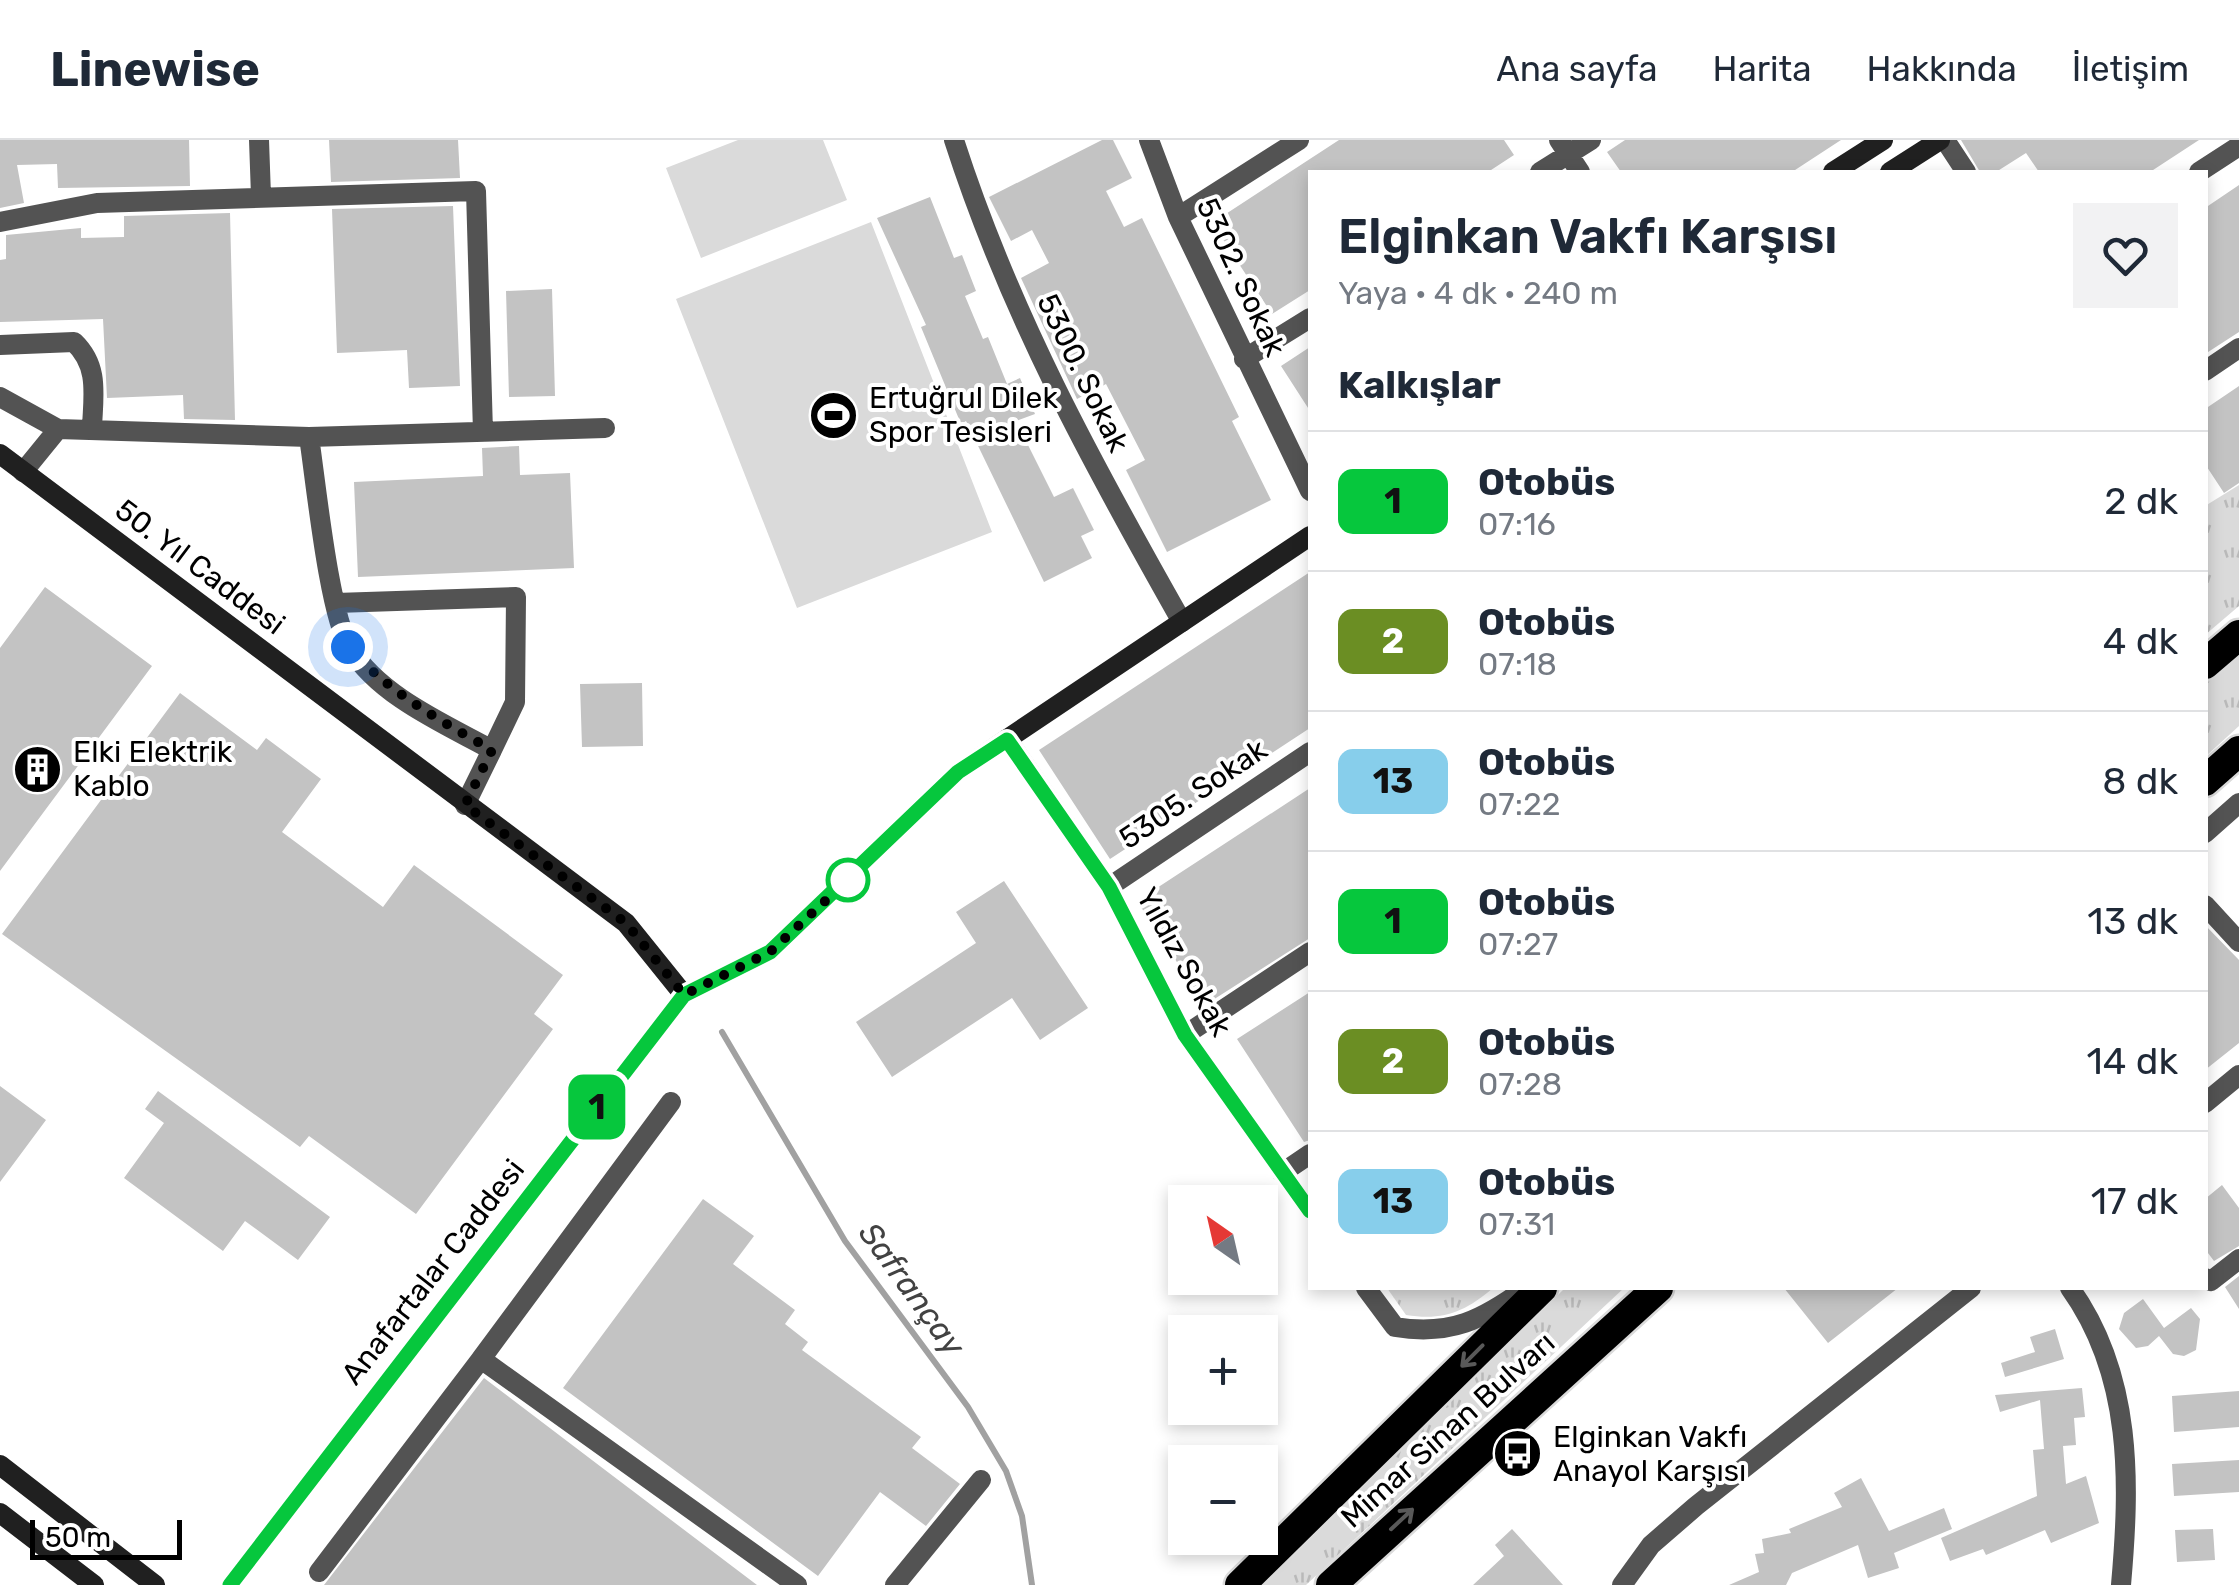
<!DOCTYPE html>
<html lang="tr">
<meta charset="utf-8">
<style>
body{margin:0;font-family:Rubik,sans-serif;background:#f2f2f3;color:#1f2937;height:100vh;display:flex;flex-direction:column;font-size:38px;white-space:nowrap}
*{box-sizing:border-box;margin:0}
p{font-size:32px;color:#747a83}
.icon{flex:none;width:55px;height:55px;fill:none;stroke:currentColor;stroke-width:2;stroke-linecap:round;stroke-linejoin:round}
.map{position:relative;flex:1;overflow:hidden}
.panel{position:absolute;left:1308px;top:30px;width:900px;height:1120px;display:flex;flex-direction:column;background:#fff;border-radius:0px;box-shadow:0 5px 15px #0003}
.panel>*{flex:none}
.badge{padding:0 20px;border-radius:15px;font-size:35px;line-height:65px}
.needle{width:65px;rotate:326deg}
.fabs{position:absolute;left:1168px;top:1045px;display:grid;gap:20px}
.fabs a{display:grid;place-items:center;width:110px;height:110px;border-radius:0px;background:#fff;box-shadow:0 5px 15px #0003;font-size:50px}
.scale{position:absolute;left:30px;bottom:25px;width:152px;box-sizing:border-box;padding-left:10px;border:5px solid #000;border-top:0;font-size:28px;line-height:35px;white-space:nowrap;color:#000;-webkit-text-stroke:8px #fff;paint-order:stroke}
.you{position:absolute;width:50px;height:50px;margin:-25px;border:8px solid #fff;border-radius:50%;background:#1a73e8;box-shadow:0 0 0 15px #1a73e833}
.map>.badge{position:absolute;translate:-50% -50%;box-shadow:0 0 0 5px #fff}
h2{padding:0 30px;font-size:38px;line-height:90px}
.round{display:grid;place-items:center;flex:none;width:105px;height:105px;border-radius:0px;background:#f2f2f3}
.summary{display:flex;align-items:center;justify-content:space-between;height:170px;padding:0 30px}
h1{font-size:48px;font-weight:600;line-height:75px}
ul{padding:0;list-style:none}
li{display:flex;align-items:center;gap:30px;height:140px;padding:0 30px;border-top:2px solid #e0e1e3}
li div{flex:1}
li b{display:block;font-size:38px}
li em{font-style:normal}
li .badge{min-width:110px;font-weight:700;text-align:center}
header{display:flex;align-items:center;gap:60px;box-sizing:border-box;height:140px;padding:0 50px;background:#fff;border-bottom:2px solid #e0e1e3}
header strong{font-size:48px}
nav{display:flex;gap:55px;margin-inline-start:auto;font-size:35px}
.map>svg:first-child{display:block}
.grass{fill:url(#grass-tufts)}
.park{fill:#dadada}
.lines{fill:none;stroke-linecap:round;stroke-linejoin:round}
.stream{stroke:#a1a1a1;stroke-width:6}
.building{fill:#c3c3c3}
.highway-casing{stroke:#dbdbdb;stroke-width:35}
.street{stroke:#535353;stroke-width:20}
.secondary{stroke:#202020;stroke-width:20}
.highway{stroke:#000;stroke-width:30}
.oneway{stroke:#595959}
.line-casing{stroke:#fff;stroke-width:22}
.line{stroke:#06c73d;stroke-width:15}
.walk{stroke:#000;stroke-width:10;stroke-dasharray:0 18}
.stop-dot{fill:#fff;stroke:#06c73d;stroke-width:5}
.labels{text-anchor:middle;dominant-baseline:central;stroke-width:8;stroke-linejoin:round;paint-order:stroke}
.street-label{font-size:30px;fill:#000;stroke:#fff}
.poi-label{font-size:30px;fill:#000;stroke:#fff;text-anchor:start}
.water-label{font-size:32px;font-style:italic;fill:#424242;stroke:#fff}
</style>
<header>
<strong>Linewise</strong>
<nav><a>Ana sayfa</a><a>Harita</a><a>Hakkında</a><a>İletişim</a></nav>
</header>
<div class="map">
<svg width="2239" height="1445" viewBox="0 0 2239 1445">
<defs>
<pattern id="grass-tufts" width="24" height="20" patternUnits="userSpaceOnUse" patternTransform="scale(2.5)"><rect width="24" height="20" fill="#dadada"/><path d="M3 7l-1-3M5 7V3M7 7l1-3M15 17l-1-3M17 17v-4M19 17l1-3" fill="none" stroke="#b9b9b9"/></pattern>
</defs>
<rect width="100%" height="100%" fill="#fff"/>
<!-- grass -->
<path class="grass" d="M2239,345V466L2205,495V366Z
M2239,516V586L2205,617V544Z
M1387,1148H1493C1465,1172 1443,1181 1406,1175Z
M1565,1148H1624L1306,1445H1262Z"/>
<!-- park -->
<path class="park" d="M738,0H823L847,60L701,118L666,28Z
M871,82L992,392L797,468L676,159Z"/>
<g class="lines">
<!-- stream -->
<path class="stream" d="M722,892L845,1101L968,1267L1006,1331L1022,1376L1032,1445"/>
</g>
<!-- building -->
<path class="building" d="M0,0H189L190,46L58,48L57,24L17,25L24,63L0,68Z
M329,0H458L460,38L331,42Z
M1102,0H1113L1132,38L1106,51L1124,87L1142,78L1239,277L1232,281L1271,360L1167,412L1126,330L1145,320L1106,244L1077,259L1021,138L1049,123L1032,90L1011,101L989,57Z
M1339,0H1504L1514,15L1488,32H1310V150L1272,174L1212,83Z
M1625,0H1841L1792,32H1621L1607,12Z
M1961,0H2199L2150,32H2039L2026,13L1996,32H1980Z
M2239,45V192L2205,214V68Z
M930,57L954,118L962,115L976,151L965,156L983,199L988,197L1007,244L1020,238L1035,274L1016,281L1054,357L1073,348L1094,390L1081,396L1092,418L1044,442L966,281L961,284L921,187L926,185L877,78Z
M453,66L460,246L409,248L407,210L337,213L332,69Z
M230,73L235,280L184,279L183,255L107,258L103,179L0,182V120L6,119V95L81,88V98L124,97V76Z
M552,149L555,256L509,257L506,151Z
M1310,207V271L1281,226Z
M2239,246V343L2224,353L2205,324V269Z
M519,306L520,335L570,333L574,428L358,437L354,342L483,336L482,308Z
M1310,432V588L1110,719L1039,610Z
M45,447L152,526L0,731V508Z
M642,543L643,606L582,607L580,544Z
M180,553L257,610L266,598L321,639L282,692L383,767L414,725L563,835L534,874L553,889L416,1074L309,996L300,1007L2,794Z
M1310,648V798L1205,865L1137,761Z
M1004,741L1088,868L1040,900L1012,858L892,937L856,882L976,803L956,772Z
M2205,785L2239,820V903L2205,930Z
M1310,852V1000L1304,1002L1237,899Z
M0,946L46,980L0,1042Z
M158,951L330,1077L298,1120L245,1081L223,1111L124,1038L164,983L145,969Z
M2222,1045L2239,1068V1106L2214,1121L2205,1109V1059Z
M703,1059L754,1096L733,1124L795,1170L785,1184L808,1202L802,1210L921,1297L912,1308L960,1344L926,1386L880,1352L818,1436L563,1248Z
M2239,1136V1169L2225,1147Z
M1784,1148H1898L1828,1203Z
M2143,1159L2164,1188L2191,1168L2200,1179L2196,1210L2184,1216L2173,1214L2159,1196L2148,1206L2136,1208L2119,1189L2124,1173Z
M2055,1189L2064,1219L2005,1237L2001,1223L2035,1212L2030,1197Z
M484,1238L613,1336L757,1445H324Z
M2082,1248L2085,1277L2074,1278L2076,1305L2063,1306L2066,1344L2086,1336L2099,1383L2051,1403L2045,1390L1986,1415L1983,1409L1950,1421L1941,1398L2037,1356L2033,1310L2044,1309L2040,1260L2000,1272L1995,1255Z
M2239,1251V1287L2174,1292L2172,1256Z
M2239,1320V1352L2174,1356L2172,1324Z
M1861,1338L1889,1391L1944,1368L1952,1389L1894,1413L1899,1428L1868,1438L1858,1405L1792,1433L1786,1445H1729L1759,1432L1755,1414L1764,1413L1762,1399L1791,1393L1789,1389L1842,1367L1834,1353Z
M1512,1389L1563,1445H1473L1504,1416L1495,1405Z
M2213,1389L2215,1420L2177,1422L2175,1390Z"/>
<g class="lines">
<defs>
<path id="highway" d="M2205,524L2239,495
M2205,641L2239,611
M1240,1445L1542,1148
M1331,1445L1658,1148"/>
</defs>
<!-- highway casing -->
<use href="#highway" class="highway-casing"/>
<!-- street -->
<path class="street" d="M259,0L261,56
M954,0C1010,174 1092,323 1182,482
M1149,0L1178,77L1310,351
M1559,0L1580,32
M1945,0L1966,32
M1540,32L1591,0
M2199,32L2239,6
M1178,77L1299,0
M0,82L97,63L476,51L483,292
M0,205L74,202C100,227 93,256 92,289
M1244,219L1310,178
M2205,231L2239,208
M0,257L58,289L309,297L605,288
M309,297C316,343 329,475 350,508C379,556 445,584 492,610L465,665
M23,332L58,289
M336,463L516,457L515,562L492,610
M1007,599L1109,747L1185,895L1310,1071
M2205,693L2239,663
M1109,747L1310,612
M2205,765L2239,802
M1185,895L1310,812
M671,962L481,1219L797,1445
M2205,963L2239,935
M1282,1033L1310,1014
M2205,1138L2211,1141L2239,1119
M1366,1148L1395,1187C1451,1196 1482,1180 1526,1148
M2070,1148C2133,1236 2130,1343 2121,1445
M319,1432L481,1219
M895,1445L981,1340
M1622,1445L1651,1405L1696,1366L1971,1148"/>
<!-- secondary -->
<path class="secondary" d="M1833,32L1883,0
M1890,32L1940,0
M0,314L626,783L684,855
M0,1325L155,1445
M0,1373L94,1445
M230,1445L684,855L770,812L958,632L1310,396"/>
<!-- highway -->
<use href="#highway" class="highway"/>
</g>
<!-- one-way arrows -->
<defs><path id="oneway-shaft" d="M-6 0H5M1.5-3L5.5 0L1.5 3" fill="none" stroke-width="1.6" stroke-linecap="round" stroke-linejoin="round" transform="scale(2.5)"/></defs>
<g class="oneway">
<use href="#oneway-shaft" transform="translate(1472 1216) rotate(135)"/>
<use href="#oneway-shaft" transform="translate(1402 1379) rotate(-43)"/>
</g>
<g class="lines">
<defs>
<path id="line" d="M230,1445L684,855L770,812L958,632L1007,600L1109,747L1185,895L1310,1071"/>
</defs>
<!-- line casing -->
<use href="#line" class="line-casing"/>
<!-- line -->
<use href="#line" class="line"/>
<!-- walk -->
<path class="walk" d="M348,507C390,553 439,580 492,610L465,665L626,783L684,855L770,812L848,740"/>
</g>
<!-- icons -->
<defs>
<symbol id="stadium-disc" viewBox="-11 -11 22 22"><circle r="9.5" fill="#000" stroke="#fff"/><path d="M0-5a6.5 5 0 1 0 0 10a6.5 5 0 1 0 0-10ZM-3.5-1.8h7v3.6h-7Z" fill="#fff"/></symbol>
<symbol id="building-disc" viewBox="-11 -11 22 22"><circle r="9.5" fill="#000" stroke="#fff"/><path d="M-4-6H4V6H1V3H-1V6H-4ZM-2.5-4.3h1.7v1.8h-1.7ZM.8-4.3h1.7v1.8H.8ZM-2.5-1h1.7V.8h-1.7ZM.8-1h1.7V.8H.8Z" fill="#fff"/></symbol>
<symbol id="bus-disc" viewBox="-11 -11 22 22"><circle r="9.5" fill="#000" stroke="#fff"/><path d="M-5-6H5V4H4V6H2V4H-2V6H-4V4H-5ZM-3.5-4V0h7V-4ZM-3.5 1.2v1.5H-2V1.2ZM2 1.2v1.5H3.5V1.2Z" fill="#fff"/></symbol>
</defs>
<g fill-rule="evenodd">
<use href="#stadium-disc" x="806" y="248" width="55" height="55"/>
<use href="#building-disc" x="10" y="602" width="55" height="55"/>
<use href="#bus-disc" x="1490" y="1286" width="55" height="55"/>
</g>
<!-- markers -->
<circle class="stop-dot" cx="848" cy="740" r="20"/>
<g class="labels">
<!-- street labels -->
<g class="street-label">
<text transform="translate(1241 137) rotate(65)">5302. Sokak</text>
<text transform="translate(1083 233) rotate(64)">5300. Sokak</text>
<text transform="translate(200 427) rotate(37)">50. Yıl Caddesi</text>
<text transform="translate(1193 654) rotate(-34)">5305. Sokak</text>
<text transform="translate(1184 822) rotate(61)">Yıldız Sokak</text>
<text transform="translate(433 1132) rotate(-52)">Anafartalar Caddesi</text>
<text transform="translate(1448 1290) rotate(-42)">Mimar Sinan Bulvarı</text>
</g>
<!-- poi labels -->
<g class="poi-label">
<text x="869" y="258">Ertuğrul Dilek<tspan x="869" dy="34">Spor Tesisleri</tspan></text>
<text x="73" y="612">Elki Elektrik<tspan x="73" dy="34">Kablo</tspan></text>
<text x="1553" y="1297">Elginkan Vakfı<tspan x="1553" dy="34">Anayol Karşısı</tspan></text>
</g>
<!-- water labels -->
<g class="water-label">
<text transform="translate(912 1149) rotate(54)">Safrançay</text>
</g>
</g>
</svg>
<div class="fabs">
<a><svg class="needle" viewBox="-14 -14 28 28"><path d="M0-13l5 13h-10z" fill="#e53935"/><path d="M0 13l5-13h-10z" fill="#747a83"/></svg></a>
<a>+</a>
<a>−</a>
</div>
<div class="scale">50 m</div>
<div class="you" style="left:348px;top:507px"></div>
<b class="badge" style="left:597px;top:967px;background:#06c73d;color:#111">1</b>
<section class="panel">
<div class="summary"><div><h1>Elginkan Vakfı Karşısı</h1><p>Yaya · 4 dk · 240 m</p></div><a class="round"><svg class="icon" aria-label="heart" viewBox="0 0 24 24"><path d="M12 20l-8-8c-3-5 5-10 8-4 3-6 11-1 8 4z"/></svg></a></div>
<h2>Kalkışlar</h2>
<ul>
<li><span class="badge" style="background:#06c73d;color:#111">1</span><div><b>Otobüs</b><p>07:16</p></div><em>2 dk</em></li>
<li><span class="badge" style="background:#6b8e23;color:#fff">2</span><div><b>Otobüs</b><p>07:18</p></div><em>4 dk</em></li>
<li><span class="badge" style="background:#87ceeb;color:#111">13</span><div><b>Otobüs</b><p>07:22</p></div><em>8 dk</em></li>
<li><span class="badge" style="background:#06c73d;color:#111">1</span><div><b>Otobüs</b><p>07:27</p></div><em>13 dk</em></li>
<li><span class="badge" style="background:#6b8e23;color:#fff">2</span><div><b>Otobüs</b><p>07:28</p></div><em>14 dk</em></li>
<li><span class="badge" style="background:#87ceeb;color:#111">13</span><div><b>Otobüs</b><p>07:31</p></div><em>17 dk</em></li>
</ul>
</section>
</div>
